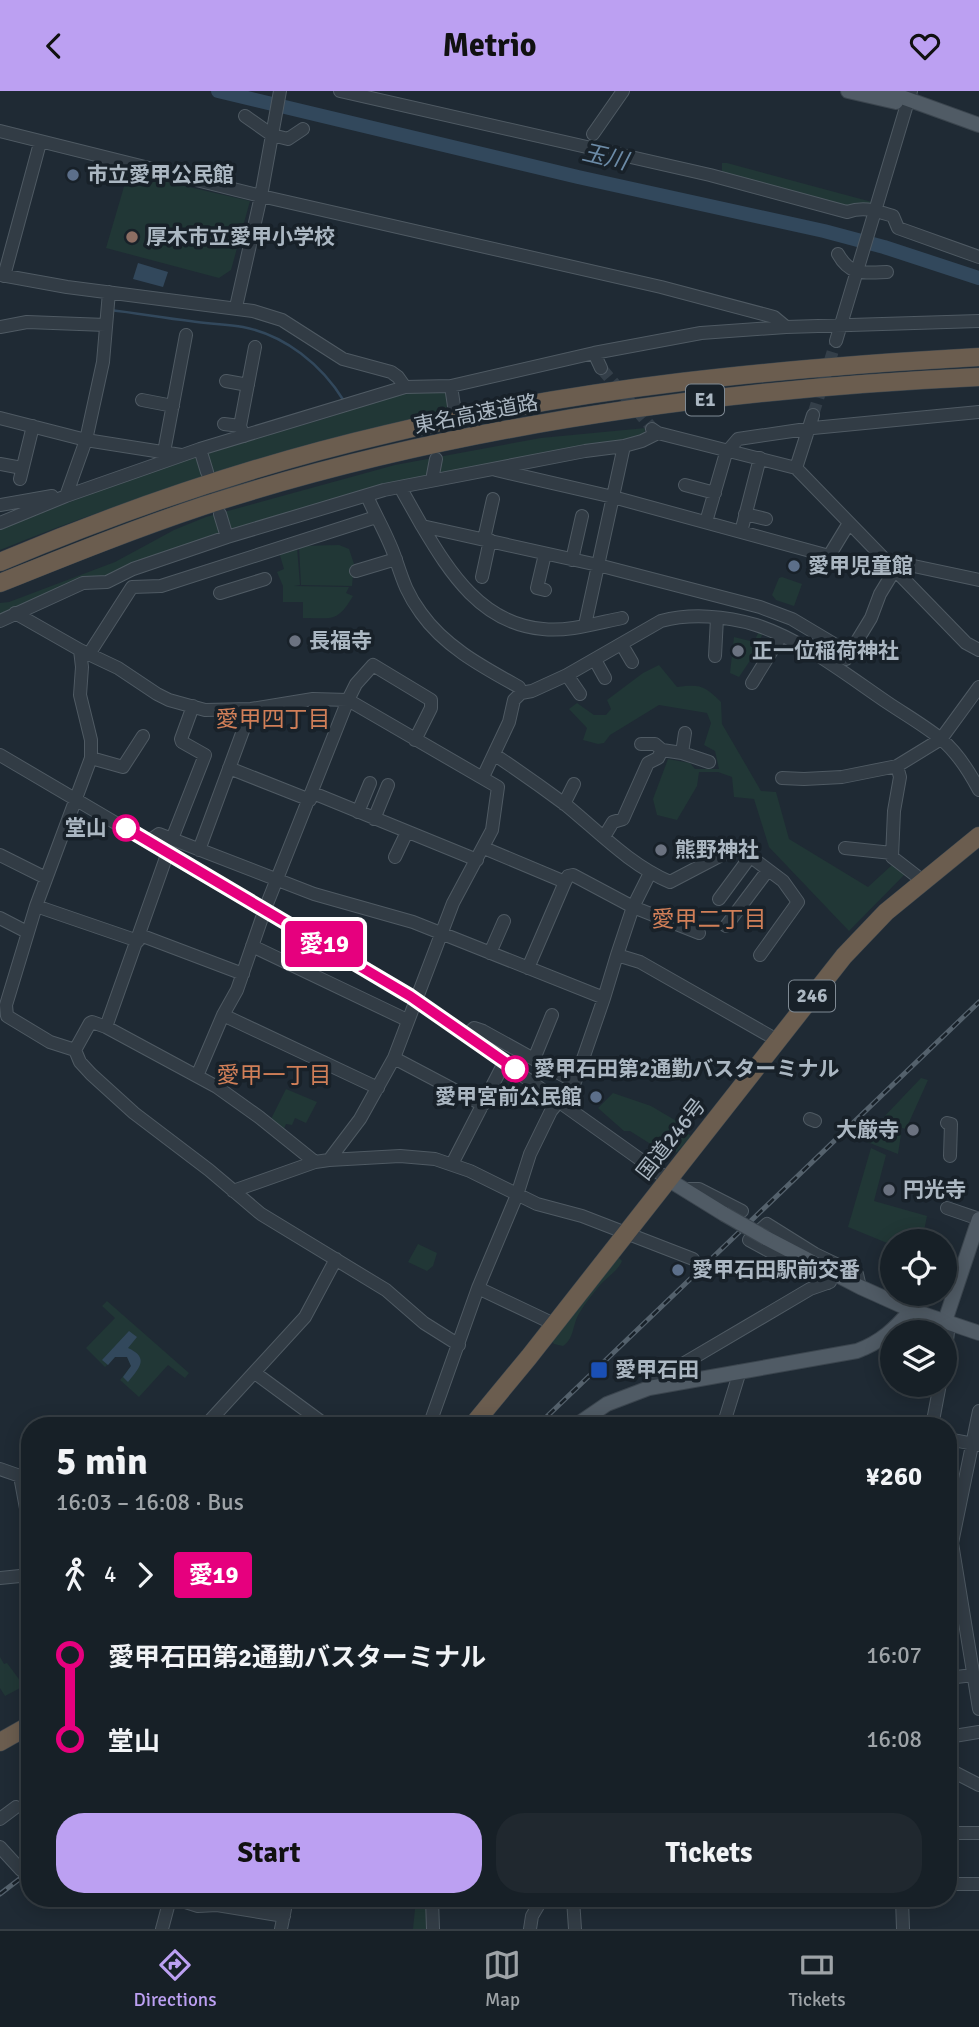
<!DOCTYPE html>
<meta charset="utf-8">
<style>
body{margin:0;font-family:Signika,"Noto Sans JP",sans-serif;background:#20282f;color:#f1f3f6;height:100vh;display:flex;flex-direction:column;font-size:26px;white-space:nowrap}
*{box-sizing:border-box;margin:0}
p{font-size:23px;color:#9ea3a7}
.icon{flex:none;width:38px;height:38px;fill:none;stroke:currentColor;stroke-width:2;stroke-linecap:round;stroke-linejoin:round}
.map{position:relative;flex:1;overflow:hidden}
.details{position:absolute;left:21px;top:1326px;width:936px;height:490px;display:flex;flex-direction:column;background:#172027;border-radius:28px;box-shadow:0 4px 18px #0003,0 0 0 2px #363e44}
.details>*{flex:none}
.badge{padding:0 14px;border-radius:5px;font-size:24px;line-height:46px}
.controls{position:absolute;left:880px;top:1138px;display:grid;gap:14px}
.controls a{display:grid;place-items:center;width:77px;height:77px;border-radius:50%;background:#172027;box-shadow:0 4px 18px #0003,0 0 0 2px #363e44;font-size:35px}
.map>.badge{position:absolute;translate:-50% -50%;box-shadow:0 0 0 4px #fff}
.legs{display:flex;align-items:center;gap:10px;height:77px;padding:0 35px;font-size:23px}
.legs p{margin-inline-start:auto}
.headline{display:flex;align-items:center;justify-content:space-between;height:119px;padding:0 35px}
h1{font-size:38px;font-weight:800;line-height:52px}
.action{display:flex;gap:14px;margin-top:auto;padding:14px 35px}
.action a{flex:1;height:80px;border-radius:28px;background:#bca0f2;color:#111;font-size:28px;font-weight:800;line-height:80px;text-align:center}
.action a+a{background:#20282f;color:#f1f3f6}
ul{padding:0 35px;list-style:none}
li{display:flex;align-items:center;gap:24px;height:84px;font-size:26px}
li i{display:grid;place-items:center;width:10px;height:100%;margin:0 9px;background:currentColor}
li i::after{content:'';width:18px;height:18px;margin:-9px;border:5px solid;border-radius:50%;background:#172027}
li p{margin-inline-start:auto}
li:first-child i{background:linear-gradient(#0000 50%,currentColor 0)}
li:last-child i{background:linear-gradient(currentColor 50%,#0000 0)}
header{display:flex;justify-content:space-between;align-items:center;height:91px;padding:0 35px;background:#bca0f2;color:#111;font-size:32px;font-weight:800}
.dock{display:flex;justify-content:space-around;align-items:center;height:98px;border-top:2px solid #363e44;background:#172027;font-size:19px;color:#9ea3a7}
.dock a{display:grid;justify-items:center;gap:4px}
.dock .active{color:#bca0f2}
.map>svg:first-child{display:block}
.green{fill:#213736}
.water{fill:#32485c}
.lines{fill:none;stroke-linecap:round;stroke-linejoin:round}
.stream{stroke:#32485c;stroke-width:2.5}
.river{stroke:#32485c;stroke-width:14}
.minor-tunnel{stroke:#343f49;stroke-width:12;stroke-dasharray:12 6;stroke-linecap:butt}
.minor-casing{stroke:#4f5a63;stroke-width:14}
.major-casing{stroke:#3b454e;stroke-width:16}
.highway-casing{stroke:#3d474f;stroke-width:19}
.minor{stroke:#323c45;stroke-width:12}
.major{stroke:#505b65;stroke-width:14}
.highway{stroke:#6b5d4f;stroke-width:18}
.rail-casing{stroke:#54616c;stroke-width:5}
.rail{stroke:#182129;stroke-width:2.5;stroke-dasharray:8;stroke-linecap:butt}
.major-bridge-casing{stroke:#3b454e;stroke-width:16;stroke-linecap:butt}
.major-bridge{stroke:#505b65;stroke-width:14}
.line-1-casing{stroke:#fff;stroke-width:16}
.line-1{stroke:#e6007e;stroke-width:10}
.service-dot{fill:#5c6f8a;stroke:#182129;stroke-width:2.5}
.education-dot{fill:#8d6e63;stroke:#182129;stroke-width:2.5}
.worship-dot{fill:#6b7280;stroke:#182129;stroke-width:2.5}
.stop-1-dot{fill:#fff;stroke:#e6007e;stroke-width:3.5}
.transit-dot{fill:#1a4fb4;stroke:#182129;stroke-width:2.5}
.labels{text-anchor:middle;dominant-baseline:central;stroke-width:7;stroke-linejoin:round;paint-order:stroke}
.shield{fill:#182129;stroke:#7f8a94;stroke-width:2}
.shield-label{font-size:19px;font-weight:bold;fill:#abb7c2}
.poi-label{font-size:21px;font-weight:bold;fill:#abb7c2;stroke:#182129;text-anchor:start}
.street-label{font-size:21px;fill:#abb7c2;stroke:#182129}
.stop-label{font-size:21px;font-weight:bold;fill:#abb7c2;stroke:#182129;text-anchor:end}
.water-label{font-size:23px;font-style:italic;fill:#6c8ba7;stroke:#182129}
.neighbourhood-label{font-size:23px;fill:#d17f58;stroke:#182129}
</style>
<header><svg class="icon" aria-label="back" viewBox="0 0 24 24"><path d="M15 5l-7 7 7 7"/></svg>Metrio<svg class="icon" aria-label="heart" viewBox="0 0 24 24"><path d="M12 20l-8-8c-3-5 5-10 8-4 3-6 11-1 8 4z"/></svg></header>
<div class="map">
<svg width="979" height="1838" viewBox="0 0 979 1838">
<rect width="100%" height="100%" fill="#1f2a34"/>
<!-- green -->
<path class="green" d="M722,72H727L872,111L870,116L850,118L722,83Z
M128,82L250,110L231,179L219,187L106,157Z
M446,299L452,317C299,357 146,399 0,459V438L192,364L201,368L205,362L327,327L402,301Z
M646,337L642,347L583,356L248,437L224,438L216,444L107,489L0,526V512L9,511L115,471L174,439L206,426L395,374L541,347Z
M339,454L349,458L354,473L352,495L301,494L299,455Z
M297,456L300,494L294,495L349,496L346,502L353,505C337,532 332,527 303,527V511H283V495L277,481L284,478L279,461Z
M782,486L802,493L794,515L776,509L772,504L779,487Z
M759,540L763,542L751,568L739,586L730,582L734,546L754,551Z
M659,574L677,596C700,593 704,594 721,611L722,633L761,700L776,701L789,748L868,796L892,774L906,782L849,840L769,756L754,708L734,706L732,686L718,681H699L697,695L677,729L657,724L653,708L668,668L690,672L695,678H719L715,660L704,654L711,632L707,622L659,614L610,644L604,652L598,653L583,649L587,637L569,618L577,612L594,624H606L611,618L607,609L643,582Z
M921,987L928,989L906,1038L902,1037L898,1063L862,1049Z
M286,998L317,1011L306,1032L295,1027L292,1034L286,1033L283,1040L270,1030Z
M613,1002L651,1015L690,1038L687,1042L691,1045L677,1061L668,1064L630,1040H624L598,1017Z
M871,1057L886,1064L874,1110L927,1125L922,1150H892V1154L848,1136Z
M418,1153L437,1162L433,1175L427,1180L408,1171Z
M618,1166L622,1170C618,1180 607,1186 600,1194C593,1203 585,1212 580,1221C572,1233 575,1247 563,1255L554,1253L551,1249Z
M107,1210L189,1282L185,1287L168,1274L139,1306L120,1289L131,1275L127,1266H115L105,1276L86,1257L115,1227L102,1215Z
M0,1566L4,1573L7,1572L24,1595L5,1605L0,1597Z
M416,1808H427L428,1838H413Z"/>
<!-- water -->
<path class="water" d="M138,172L168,181L163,196L133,188Z
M129,1240L137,1246L128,1257C150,1267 139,1277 128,1291L123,1286L131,1275L127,1266H115L108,1274L102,1269Z"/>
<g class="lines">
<!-- stream -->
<path class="stream" d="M110,219C137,222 163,227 190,230C208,233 226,233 243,236C285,244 322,274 344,310"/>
<!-- river -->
<path class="river" d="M218,0L578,86L824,140L884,156L979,187"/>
<!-- minor-tunnel -->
<path class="minor-tunnel" d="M601,277L652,337
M813,324L836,250"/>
<defs>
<path id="minor" d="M340,0L710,84L847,121C865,115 876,120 893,125L898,137L979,166
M245,25L272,44L288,48L303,38
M0,40L261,105L661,196L774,226L786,236
M593,43L623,0
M838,163C850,185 864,182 887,181
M0,184L67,196L253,220L282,229L343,268L391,281L398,286L405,296
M4,185L40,52
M236,216L261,105L280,0
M0,236L27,231L106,234
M836,250L911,0
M594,262L601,277
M226,290L248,294
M451,295L454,315
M142,309L173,315
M0,327L86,349L181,364
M224,333L240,335
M652,338L658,342L796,377L966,552L979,559
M244,345L240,335L255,256
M200,358L207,381
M164,361L186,244
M0,373L22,377
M796,377L813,324
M496,379L613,406L829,465L849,432
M20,388L33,335
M432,389L436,368
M685,394L715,402
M400,396L422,435L598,474L760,516L792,528L849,562
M66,405L86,349L103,271L109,201
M367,405C376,426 389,447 396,469C403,490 407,503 421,522C445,556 483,576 519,596L521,602
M0,414L52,405
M220,423L227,446
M745,423L766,428
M706,431L726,362L738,348L813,337L979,321
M0,432L66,405L200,358L405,296L451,295L594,262L701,242L786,236L979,230
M422,435C450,482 482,533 543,538C568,541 597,532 622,527
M741,441L760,367
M484,448L493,408
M572,469L582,425
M890,475L909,474L979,489
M356,480L396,468
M482,486L490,449
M132,496L161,495L376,426
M545,499L537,497L545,463
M220,502L265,488
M15,522L80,559L118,577L157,603L169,609L205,619L251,618L313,608L348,609L498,696L492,739L453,812L394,967L360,1028L329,1069
M0,530L83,492L107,491L133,478L227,446L384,399L585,360L624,355L642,350L658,342
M585,534L624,355
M622,554L632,571
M80,559L82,576L80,604L91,649V667L36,815L6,914L7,925L50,951L75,959L80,971L91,983L134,1022L209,1079L261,1123L386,1199L424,1232L459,1254
M89,563L132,496
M715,565L717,527
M846,568L871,527L880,503L894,480
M595,569L605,587
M567,584L580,603
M752,592L781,545
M662,659L682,662L685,642
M682,662L709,671
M0,664L415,908L669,1089
M495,664C519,680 543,697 566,714C599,741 630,774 670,791L733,758L739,757L783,790L798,811L760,864
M91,667L123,676L143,645
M897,675L900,686L894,720L892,766L923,790
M229,677L310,709
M483,686L509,631L514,609L521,602L532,600L567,584L661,530C691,522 726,525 756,534C803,549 848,585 888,612C906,624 925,635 941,648C958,662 969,680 979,699
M782,687L804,688L842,686L897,675L941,648L979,596
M313,702L477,769
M564,713L574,693
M358,721L370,692
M374,728L388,694
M604,746L613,731L623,728L648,672L658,667L662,659L655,653H641
M172,748L205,664L182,651L181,648L193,615
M149,750L159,743L314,803L413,831L604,907L617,864L640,871L777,949
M484,757L565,791
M845,757L892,762
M199,759L251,618
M0,764L46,787
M395,766L407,741
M650,782L633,816L699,842
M719,808L750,766
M36,815L138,850
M0,827L27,841
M726,835L768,779
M140,844L243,883
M252,855L407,929
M490,862L504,830
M528,877L565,791L568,785L573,784L633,816L617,864
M223,924L378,997
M106,936L168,761
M467,944L474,937L483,940L575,991
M75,959L90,932L92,931L106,936L217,996L259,1026L315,1071
M394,967L483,1014
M534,968L552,924
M197,985L223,924L237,899L265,818L348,609L356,593L373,574L431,609V617L415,649
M810,1028L815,1030
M947,1032L951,1033L950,1065
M452,1073L505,970
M684,1098H699L742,1120
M233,1100L315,1071L329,1069L400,1065L435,1068L470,1080L537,1113L582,1125L693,1168
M947,1117L979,1128
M828,1192L749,1149L767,1133L815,1163L857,1183L860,1196
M478,1197L554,1233
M945,1267L949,1232
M255,1282L327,1335
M649,1297L659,1287L810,1198L830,1191
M979,1320L952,1452L979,1618
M205,1335L305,1226L336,1168
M429,1335L478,1197L517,1104L530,1063L551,1020L575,991L604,907
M723,1335L740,1280
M932,1335L940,1293
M948,1348L979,1354
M0,1378L20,1385L30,1439
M0,1487L30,1484
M948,1587L973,1584
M948,1646L979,1641
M948,1678L979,1694
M0,1728L16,1716
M948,1742H979
M0,1756L21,1779
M948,1793H979
M176,1808L198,1815L217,1814L284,1825
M432,1808L433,1838
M573,1808L575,1838
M902,1808L903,1838
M162,1838L170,1808
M281,1838L287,1808
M530,1838L532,1825L542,1808"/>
<path id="major" d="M848,0L896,11
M885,0L979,34
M669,1089L724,1123
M766,1147L860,1196L911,1219L979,1242
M945,1230L979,1128
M575,1335L607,1313L649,1297L857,1260C881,1251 895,1238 911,1219"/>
<path id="highway" d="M0,471C125,418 254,374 387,343C580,296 781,277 979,266
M0,492C67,465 134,438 203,415C452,334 718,298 979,286
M472,1335L529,1266L844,865L886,821L979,745
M0,1651L30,1634"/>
</defs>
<!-- minor casing -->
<use href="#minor" class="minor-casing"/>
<!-- major casing -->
<use href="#major" class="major-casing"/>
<!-- highway casing -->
<use href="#highway" class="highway-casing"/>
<!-- minor -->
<use href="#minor" class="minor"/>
<!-- major -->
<use href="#major" class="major"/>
<!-- highway -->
<use href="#highway" class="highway"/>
<defs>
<path id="rail" d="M537,1335L979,911
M0,1803L30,1780"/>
</defs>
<!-- rail casing -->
<use href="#rail" class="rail-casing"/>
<!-- rail -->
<use href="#rail" class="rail"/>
<defs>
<path id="major-bridge" d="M724,1123L766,1147"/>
</defs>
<!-- major-bridge casing -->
<use href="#major-bridge" class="major-bridge-casing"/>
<!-- major-bridge -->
<use href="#major-bridge" class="major-bridge"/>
</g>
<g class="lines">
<defs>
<path id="line-1" d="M126,737L410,905L515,978"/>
</defs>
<!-- line-1 casing -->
<use href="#line-1" class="line-1-casing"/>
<!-- line-1 -->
<use href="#line-1" class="line-1"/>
</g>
<!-- markers -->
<g class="service-dot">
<circle cx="73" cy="84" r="7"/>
<circle cx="794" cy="475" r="7"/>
<circle cx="596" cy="1006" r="7"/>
<circle cx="678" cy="1179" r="7"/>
</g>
<circle class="education-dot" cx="132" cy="146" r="7"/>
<g class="worship-dot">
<circle cx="295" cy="550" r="7"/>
<circle cx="738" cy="560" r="7"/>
<circle cx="661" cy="759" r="7"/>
<circle cx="913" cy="1039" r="7"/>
<circle cx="889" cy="1099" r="7"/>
</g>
<g class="stop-1-dot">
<circle cx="126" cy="737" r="12"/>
<circle cx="515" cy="978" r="12"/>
</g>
<rect class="transit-dot" x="590" y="1270" width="18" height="18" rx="3.5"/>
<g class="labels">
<!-- shield labels -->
<g class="shield">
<rect x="686" y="293.5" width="38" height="31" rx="5"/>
<rect x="789" y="889.5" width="46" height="31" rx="5"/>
</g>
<g class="shield-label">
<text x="705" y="309">E1</text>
<text x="812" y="905">246</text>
</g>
<!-- poi labels -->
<g class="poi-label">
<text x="87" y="84">市立愛甲公民館</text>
<text x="146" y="146">厚木市立愛甲小学校</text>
<text x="808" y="475">愛甲児童館</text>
<text x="309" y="550">長福寺</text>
<text x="752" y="560">正一位稲荷神社</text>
<text x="675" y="759">熊野神社</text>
<text x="582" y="1006" text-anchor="end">愛甲宮前公民館</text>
<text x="899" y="1039" text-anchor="end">大厳寺</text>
<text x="903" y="1099">円光寺</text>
<text x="692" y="1179">愛甲石田駅前交番</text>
<text x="615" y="1279">愛甲石田</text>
</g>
<!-- street labels -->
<g class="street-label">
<text transform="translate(476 323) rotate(-11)">東名高速道路</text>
<text transform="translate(671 1048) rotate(-52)">国道246号</text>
</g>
<!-- stop labels -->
<g class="stop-label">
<text x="107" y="737">堂山</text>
<text x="534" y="978" text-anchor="start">愛甲石田第2通勤バスターミナル</text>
</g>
<!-- water labels -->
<g class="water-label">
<text transform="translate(605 66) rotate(13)">玉川</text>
</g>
<!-- neighbourhood labels -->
<g class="neighbourhood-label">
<text x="273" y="628">愛甲四丁目</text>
<text x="709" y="828">愛甲二丁目</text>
<text x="274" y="984">愛甲一丁目</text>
</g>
</g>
</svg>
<div class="controls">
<a><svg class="icon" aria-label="locate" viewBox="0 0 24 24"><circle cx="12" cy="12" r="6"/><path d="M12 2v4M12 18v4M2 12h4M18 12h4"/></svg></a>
<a><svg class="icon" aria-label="layers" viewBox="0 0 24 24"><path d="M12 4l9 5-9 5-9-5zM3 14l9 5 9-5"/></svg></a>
</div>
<b class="badge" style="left:324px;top:853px;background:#e6007e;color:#fff">愛19</b>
<section class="details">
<div class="headline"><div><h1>5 min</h1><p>16:03 – 16:08 · Bus</p></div><b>¥260</b></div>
<div class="legs"><svg class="icon" aria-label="walk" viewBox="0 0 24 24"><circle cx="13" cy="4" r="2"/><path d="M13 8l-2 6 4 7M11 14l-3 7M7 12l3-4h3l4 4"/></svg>4<svg class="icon" aria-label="forward" viewBox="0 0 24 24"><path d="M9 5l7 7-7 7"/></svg><b class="badge" style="background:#e6007e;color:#fff">愛19</b></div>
<ul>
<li><i style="color:#e6007e"></i><b>愛甲石田第2通勤バスターミナル</b><p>16:07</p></li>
<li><i style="color:#e6007e"></i><b>堂山</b><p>16:08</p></li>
</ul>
<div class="action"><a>Start</a><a>Tickets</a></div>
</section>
</div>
<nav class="dock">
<a class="active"><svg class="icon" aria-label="directions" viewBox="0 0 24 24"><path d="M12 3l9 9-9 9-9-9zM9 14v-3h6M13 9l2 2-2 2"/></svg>Directions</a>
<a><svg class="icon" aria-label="map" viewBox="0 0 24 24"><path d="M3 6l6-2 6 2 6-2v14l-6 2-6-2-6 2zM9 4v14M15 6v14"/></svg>Map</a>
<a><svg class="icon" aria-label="tickets" viewBox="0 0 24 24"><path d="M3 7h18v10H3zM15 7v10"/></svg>Tickets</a>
</nav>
